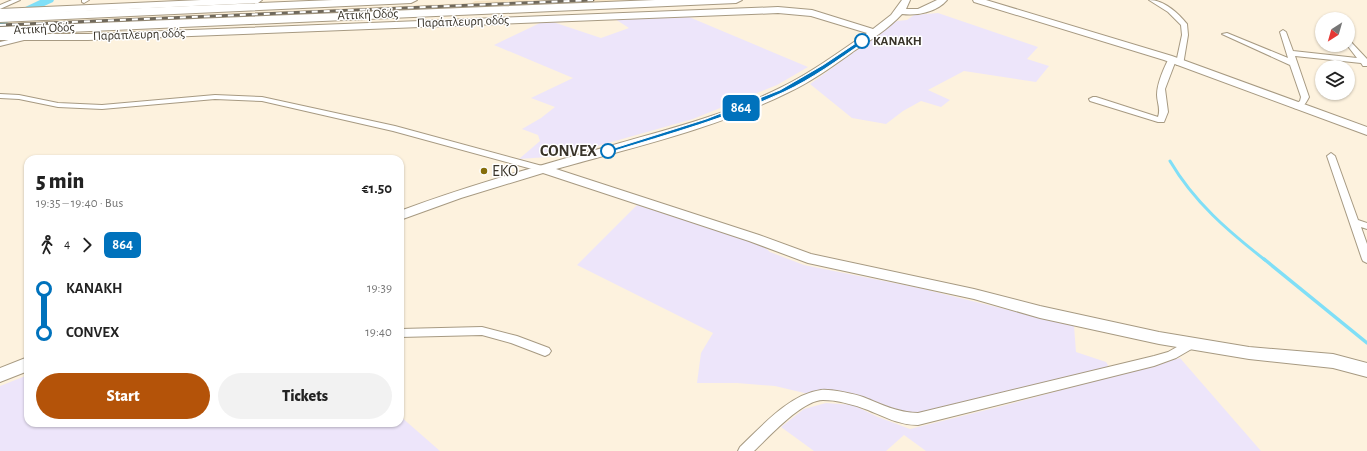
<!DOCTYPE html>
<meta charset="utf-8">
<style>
body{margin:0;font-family:"Alegreya Sans",sans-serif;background:#f2f2f2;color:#222;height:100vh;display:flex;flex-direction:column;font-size:15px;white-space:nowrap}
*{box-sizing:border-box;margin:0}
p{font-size:13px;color:#767676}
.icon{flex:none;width:22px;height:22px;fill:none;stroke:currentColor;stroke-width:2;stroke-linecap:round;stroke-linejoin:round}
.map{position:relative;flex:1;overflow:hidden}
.panel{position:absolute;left:24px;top:155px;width:380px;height:272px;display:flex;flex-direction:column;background:#fff;border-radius:12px;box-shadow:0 1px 3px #0004}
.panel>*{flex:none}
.badge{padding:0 8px;border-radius:6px;font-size:14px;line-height:26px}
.needle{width:26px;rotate:217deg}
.fabs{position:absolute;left:1315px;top:12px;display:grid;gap:8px}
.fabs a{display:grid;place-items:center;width:40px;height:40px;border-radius:50%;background:#fff;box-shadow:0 1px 3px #0004;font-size:20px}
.map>.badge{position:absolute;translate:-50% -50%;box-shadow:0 0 0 2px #fff}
.legs{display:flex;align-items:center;gap:6px;height:44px;padding:0 12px;font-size:13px}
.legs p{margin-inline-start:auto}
.summary{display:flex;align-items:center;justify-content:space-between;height:68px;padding:0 12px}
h1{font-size:22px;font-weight:800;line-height:30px}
.primary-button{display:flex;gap:8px;margin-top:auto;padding:8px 12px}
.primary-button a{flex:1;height:46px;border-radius:24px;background:#b45309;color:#fff;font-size:16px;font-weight:800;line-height:46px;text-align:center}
.primary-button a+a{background:#f2f2f2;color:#222}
ul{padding:0 12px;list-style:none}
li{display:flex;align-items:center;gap:14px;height:44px;font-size:15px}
li i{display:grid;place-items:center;width:6px;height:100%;margin:0 5px;background:currentColor}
li i::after{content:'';width:10px;height:10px;margin:-5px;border:3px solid;border-radius:50%;background:#fff}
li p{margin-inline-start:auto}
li:first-child i{background:linear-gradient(#0000 50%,currentColor 0)}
li:last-child i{background:linear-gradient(currentColor 50%,#0000 0)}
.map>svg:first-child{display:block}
.industrial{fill:#ede5fa}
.built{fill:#f6e4c4}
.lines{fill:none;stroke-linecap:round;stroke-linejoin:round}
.stream-far1{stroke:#80dff7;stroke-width:3}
.stream{stroke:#80dff7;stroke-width:3.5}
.river{fill:#80dff7;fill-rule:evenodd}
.street-casing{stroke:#a79a82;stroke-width:2}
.secondary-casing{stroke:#a79a82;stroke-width:2}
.highway-casing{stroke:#a79a82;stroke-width:2}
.street{fill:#fff;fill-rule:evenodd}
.secondary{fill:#fff;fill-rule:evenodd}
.highway{fill:#fff;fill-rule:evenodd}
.rail-casing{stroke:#70695c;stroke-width:3}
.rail{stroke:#fff;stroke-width:2;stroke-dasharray:6;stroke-linecap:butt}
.line-1{fill:#0072bc;stroke:#fff}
.stop-1-dot{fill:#fff;stroke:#0072bc;stroke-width:2}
.poi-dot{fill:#856d0a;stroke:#fff;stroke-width:1.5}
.labels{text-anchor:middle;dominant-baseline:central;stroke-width:3;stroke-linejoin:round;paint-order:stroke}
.far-street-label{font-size:13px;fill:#383329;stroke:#fff}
.far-stop-label{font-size:13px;font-weight:bold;fill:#383329;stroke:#fff;text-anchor:start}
.stop-label{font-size:16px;font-weight:bold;fill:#383329;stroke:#fff;text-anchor:end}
.poi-label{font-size:16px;fill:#383329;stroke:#fff;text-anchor:start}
</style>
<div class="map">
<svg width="1367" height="451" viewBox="0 0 1367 451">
<rect width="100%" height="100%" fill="#fdf2de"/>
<!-- industrial -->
<path class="industrial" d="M938,13L1038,47L1027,59L1049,66L1036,82L964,71L928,90L950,100L941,107L921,101L903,111L886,124L852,118L810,84L897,21L907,20L914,15Z
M689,17L808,67L777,85L693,119L562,156L519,159L540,141L538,135L522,129L541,118L555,107L531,98L573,78L494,45L540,23L553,22L601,38L629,28L615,19Z
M637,205L762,245L770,252L804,265L919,288L1074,326L1076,352L1106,362L1113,373L911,424L857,403L817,396L775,386L737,383H697L701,353L713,333L577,265Z
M1180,358L1261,451H926L904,435L886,451H814L781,427L804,409L826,403L853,405L878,417L910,429L1002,406Z
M28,375V423H400V416L440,451H0V386Z"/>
<!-- built -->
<path class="built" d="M503,0H641L0,27V23L472,3L475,1Z"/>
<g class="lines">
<!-- stream-far1 -->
<path class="stream-far1" d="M1170,161C1194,202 1228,231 1265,260"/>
<!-- stream -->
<path class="stream" d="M1264,259L1367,343"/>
<!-- river -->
<path class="river" d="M40,0H54L53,2L0,26V19Z"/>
<defs>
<path id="street" d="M12,0H20L0,9V5Z
M82,0H89L84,3L82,2Z
M1149,0C1164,0 1178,13 1187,24L1188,35L1183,65H1177L1176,63L1182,35L1181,25L1168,12Z
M1283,30L1286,32L1293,51L1357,58L1347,45L1348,40L1350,41L1367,59V66H1363L1361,63L1295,56L1309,97C1306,103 1302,110 1294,108L1293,106L1300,101L1301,97L1290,65L1222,34L1227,33L1288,58L1280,32Z
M30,35L32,36V38L0,46V42Z
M1169,58H1175L1176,60L1165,89L1168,112L1164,122H1158L1090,101L1089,99L1093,97H1096L1158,117C1161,109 1157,102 1157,95C1157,83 1164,68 1169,58Z
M0,94L19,95L58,103L102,105L215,95L262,97L395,126L546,167L548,169L543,172L393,131L262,101L215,99L102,109L58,107L19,99L0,98Z
M1331,153L1335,156L1358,220L1367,223V229L1361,227L1367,244V263L1363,261L1362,259L1327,156Z
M482,327L517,336L549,348L551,351L549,354L545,356L511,343L482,335L400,337V329Z
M1191,339L1195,341L1197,344L1195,347L1176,358L1154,366L918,425C899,425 885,417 868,410C855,405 837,400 823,400C802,400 769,437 754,451H738L740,447C762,426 790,394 821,390C831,389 854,394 863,397C881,404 898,413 918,413L1154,356L1168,352Z"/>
<path id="secondary" d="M201,0H262L258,3L0,15V9Z
M902,0H910L906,9H918L937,0H947C937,12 917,16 902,14C888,29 871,40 854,51C833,66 811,82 787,93C714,129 634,147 556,169L759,235L811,254L974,289L1040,306L1159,332L1249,347L1333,354L1367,363V377L1333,368L1249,359L1159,344L1040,318L974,299L808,263L749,241L543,173L461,198L400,220V211C472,184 546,164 620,143C674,128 730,113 780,88C811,73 839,52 867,33L811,16L778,13L88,40H0V34H88L778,7L812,10L873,29L891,15Z
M973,0H986L1172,56L1367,127V135L1164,60L974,2Z
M28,357V371L0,382V368Z"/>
<path id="highway" d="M333,0H417L411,3L0,22V14Z
M655,0H742L736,3L0,35V27Z"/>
</defs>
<!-- street casing -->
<use href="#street" class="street-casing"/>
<!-- secondary casing -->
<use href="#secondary" class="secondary-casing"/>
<!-- highway casing -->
<use href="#highway" class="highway-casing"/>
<!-- street -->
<use href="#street" class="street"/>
<!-- secondary -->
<use href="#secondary" class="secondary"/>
<!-- highway -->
<use href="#highway" class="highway"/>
<defs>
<path id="rail" d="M0,25L593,0"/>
</defs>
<!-- rail casing -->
<use href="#rail" class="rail-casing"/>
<!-- rail -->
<use href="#rail" class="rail"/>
</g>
<!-- line-1 -->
<path class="line-1" d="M862,39L865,41L864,42C838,60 812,79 784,92C728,118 669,134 611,152L605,151L706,119L780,90L823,65Z"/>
<!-- markers -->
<g class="stop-1-dot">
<circle cx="862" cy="41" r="7"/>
<circle cx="608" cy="151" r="7"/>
</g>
<circle class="poi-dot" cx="484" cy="171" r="4"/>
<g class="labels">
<!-- far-street labels -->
<g class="far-street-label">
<text transform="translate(368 15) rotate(-2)">Αττική Οδός</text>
<text transform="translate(463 22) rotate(-2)">Παράπλευρη οδός</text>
<text transform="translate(44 29) rotate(-3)">Αττική Οδός</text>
<text transform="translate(139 35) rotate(-2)">Παράπλευρη οδός</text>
</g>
<!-- far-stop labels -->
<g class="far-stop-label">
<text x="873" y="41">ΚΑΝΑΚΗ</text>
</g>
<!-- stop labels -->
<g class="stop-label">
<text x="597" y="151">CONVEX</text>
</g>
<!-- poi labels -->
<g class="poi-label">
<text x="492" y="171">EKO</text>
</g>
</g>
</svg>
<div class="fabs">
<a><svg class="needle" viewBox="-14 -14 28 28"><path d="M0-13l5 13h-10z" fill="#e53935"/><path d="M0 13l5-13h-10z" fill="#767676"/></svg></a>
<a><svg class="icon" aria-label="layers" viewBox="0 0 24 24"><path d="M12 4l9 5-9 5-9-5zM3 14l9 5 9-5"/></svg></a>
</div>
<b class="badge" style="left:741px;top:108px;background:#0072bc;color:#fff">864</b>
<section class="panel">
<div class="summary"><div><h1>5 min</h1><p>19:35 – 19:40 · Bus</p></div><b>€1.50</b></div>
<div class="legs"><svg class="icon" aria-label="walk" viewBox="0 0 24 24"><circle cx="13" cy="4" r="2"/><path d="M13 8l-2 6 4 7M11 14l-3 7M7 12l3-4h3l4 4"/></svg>4<svg class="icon" aria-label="forward" viewBox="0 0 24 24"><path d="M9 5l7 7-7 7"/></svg><b class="badge" style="background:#0072bc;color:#fff">864</b></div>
<ul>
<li><i style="color:#0072bc"></i><b>ΚΑΝΑΚΗ</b><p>19:39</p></li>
<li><i style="color:#0072bc"></i><b>CONVEX</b><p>19:40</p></li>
</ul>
<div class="primary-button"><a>Start</a><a>Tickets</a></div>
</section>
</div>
